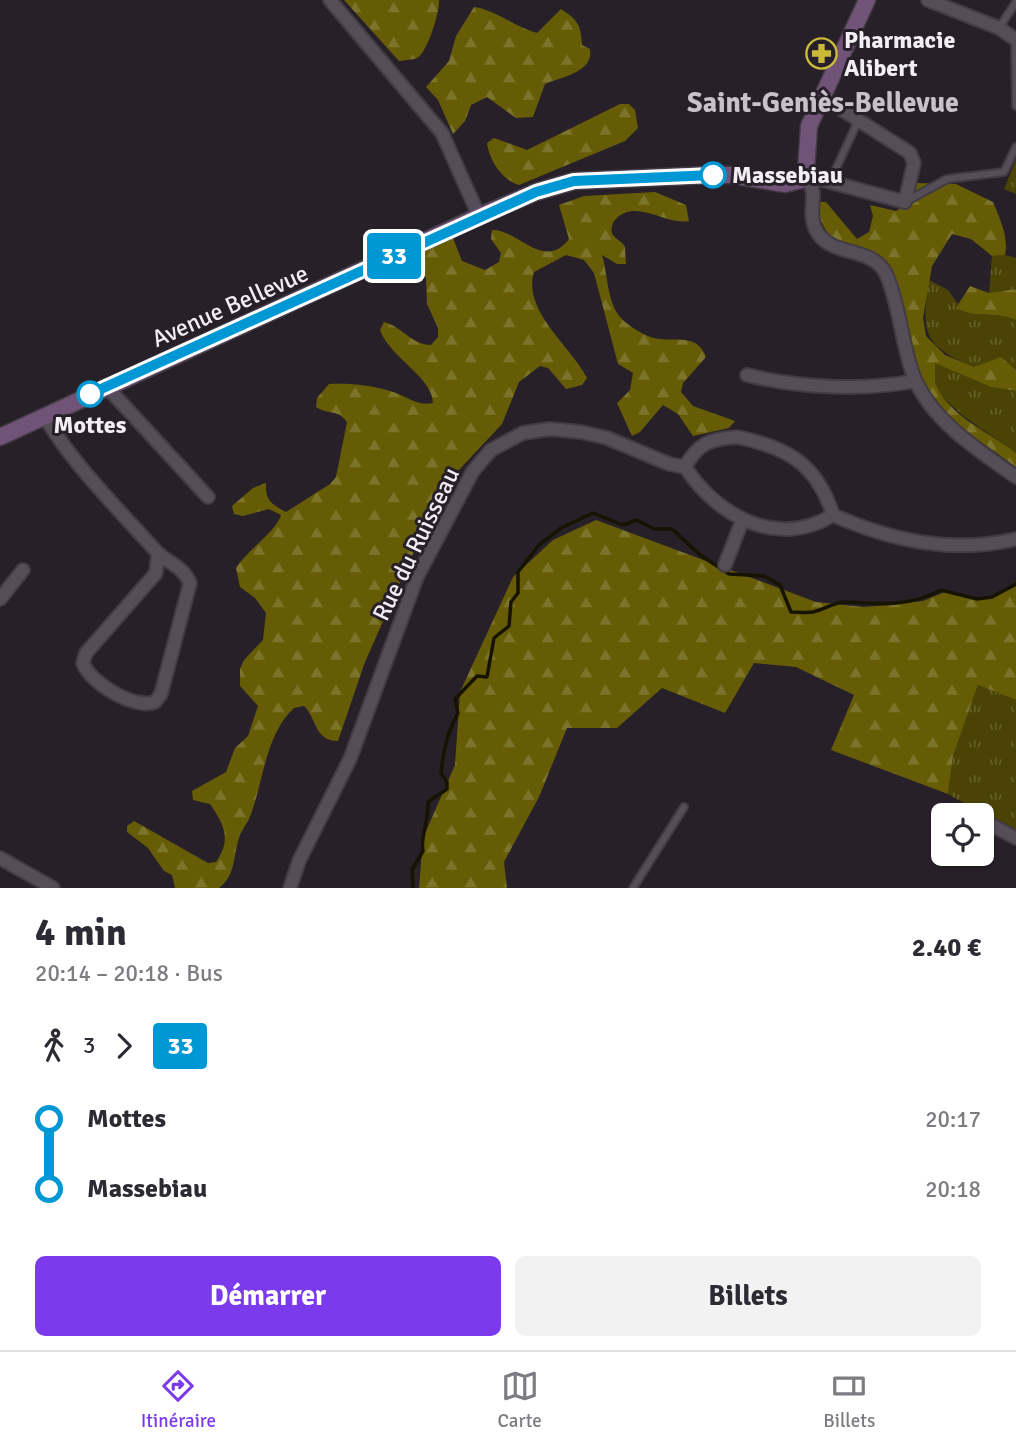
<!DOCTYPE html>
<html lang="fr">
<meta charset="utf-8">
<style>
body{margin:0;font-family:Signika,sans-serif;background:#f2f2f3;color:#2b2b33;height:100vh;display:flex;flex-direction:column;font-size:26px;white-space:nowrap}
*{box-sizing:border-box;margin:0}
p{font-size:23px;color:#7c7c81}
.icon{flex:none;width:38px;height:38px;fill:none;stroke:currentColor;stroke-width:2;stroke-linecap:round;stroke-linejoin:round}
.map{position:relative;height:888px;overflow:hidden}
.details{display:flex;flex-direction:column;background:#fff;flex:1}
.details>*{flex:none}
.badge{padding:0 14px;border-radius:5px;font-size:24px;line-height:46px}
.controls{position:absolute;left:931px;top:803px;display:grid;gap:14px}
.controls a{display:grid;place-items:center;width:63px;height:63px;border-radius:10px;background:#fff;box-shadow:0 2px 5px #0004;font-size:35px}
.map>.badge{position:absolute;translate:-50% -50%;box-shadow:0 0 0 4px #fff}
.legs{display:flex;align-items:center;gap:10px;height:77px;padding:0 35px;font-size:23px}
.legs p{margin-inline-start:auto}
.headline{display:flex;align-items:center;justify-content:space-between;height:119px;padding:0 35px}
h1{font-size:38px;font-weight:700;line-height:52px}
.button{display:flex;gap:14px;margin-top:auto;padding:14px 35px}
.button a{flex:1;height:80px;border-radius:10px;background:#7c3aed;color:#fff;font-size:28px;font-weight:700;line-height:80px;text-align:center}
.button a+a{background:#f2f2f3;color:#2b2b33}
ul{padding:0 35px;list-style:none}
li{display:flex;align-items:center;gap:24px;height:70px;font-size:26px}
li i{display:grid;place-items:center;width:10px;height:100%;margin:0 9px;background:currentColor}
li i::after{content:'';width:18px;height:18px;margin:-9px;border:5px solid;border-radius:50%;background:#fff}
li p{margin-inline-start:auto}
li:first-child i{background:linear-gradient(#0000 50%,currentColor 0)}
li:last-child i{background:linear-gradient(currentColor 50%,#0000 0)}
.tabs{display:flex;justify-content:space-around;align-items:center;height:98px;border-top:2px solid #e1e1e2;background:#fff;font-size:19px;color:#7c7c81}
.tabs a{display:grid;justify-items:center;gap:4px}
.tabs .selected{color:#7c3aed}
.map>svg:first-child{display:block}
.grass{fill:url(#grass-tufts)}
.forest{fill:url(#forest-firs)}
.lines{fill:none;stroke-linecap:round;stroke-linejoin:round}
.stream{stroke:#161300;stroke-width:3.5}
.service-casing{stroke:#423b43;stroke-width:10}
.minor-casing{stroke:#423b43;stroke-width:16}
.secondary-casing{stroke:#423b43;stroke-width:19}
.service{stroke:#554d57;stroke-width:6}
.minor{stroke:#554d57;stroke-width:12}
.secondary{stroke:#715378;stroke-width:16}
.line-1-casing{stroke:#fff;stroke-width:16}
.line-1{stroke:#0098d4;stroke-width:10}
.stop-1-dot{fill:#fff;stroke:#0098d4;stroke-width:3.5}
.labels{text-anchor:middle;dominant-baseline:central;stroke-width:6;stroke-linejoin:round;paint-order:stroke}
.poi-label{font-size:24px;font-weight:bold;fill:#f3edf4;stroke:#272029;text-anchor:start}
.stop-label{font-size:24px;font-weight:bold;fill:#f3edf4;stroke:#272029;text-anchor:start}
.street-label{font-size:24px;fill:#f3edf4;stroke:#272029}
.quarter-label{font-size:28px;font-weight:bold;fill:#cac0cc;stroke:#272029}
</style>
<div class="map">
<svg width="1016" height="888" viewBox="0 0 1016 888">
<defs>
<pattern id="grass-tufts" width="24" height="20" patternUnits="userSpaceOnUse" patternTransform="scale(1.75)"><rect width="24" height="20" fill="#4b4303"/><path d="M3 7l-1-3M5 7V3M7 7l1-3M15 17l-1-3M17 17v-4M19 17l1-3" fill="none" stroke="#655e28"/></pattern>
<pattern id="forest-firs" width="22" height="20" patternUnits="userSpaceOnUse" patternTransform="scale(1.75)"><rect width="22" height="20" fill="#665c06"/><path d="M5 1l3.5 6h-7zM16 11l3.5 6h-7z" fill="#7c742b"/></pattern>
</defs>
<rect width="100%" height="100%" fill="#272029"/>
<!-- grass -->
<path class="grass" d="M1016,160V194L1004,189Z
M1005,255L1016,258V289L989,293L992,256Z
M929,280L948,290L958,304L956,308C978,320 992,310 1016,320V370L1001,358L974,367C923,346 921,333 929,280Z
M935,362L991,387L1016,391V453C994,435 947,411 936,385C934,379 936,368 935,362Z
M978,685L1016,700V833L948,794L953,756Z"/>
<!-- forest -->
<path class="forest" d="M344,0H439C440,12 427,53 417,58C412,60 404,60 399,61Z
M474,7C496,10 515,27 537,33L561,9C578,20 581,25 582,45L590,49C594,72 562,77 545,84L533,117L516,118L487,97L471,105L465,121L453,134L438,100L426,87L449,61L456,36Z
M620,104H629L635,110L638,128L625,141L519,185C502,180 489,160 487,143L494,138L527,150Z
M917,183L956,184L993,202C1000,219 1009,238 1005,255L992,256L971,239L952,234L932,266L923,318L926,336L945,355L974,367L1001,357L1016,370V391L991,387L935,363C936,369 934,379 936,385C950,417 991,433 1016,453V467L945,416L920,385L894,283L875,254C838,245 824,242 816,202H826L857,239L869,232L873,216L870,205L896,211L906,205Z
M655,192L686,205L689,221C666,226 635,197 615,220C612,223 610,231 613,235C617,240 622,241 625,247L626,264H617L602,255C608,275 607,303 621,318C627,325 645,336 654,338C675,343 697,332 706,357L683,383L681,392L693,406L735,421L729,428L693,436L678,414L663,405L640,432L632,436L617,403L630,390L633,373L618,364L594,273L584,260L566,255L534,272C522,311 571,346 587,378L582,385L566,389L548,368L540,366L519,382L502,424L458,471L422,534L365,662L338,741C314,741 317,718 304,706L294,708C264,736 264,783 249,819C246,825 241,831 239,838C233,856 236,875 219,888H175L172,875L164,871L148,848L127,832V826L134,821L208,863L216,862C232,840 224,824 210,804L193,800L192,791L226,772L235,748L248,736L258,706L240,686V669L244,660L263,640L266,613L255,598L240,587L236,568C247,550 276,532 281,515L269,509L243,516L234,514L232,506L253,488L266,483C265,500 271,504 286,512L330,484L336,477L347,422C338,409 328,415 316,407L317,398L329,384C350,383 370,385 390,391C405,395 418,407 433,403C432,376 390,358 380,330L384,322C401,326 412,345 431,345L438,337V328L427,304L426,278L412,267C418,251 437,240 453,238L462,261L485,270L499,262L501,253L491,239L492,230C518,229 544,272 569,239L559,205L584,196Z
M970,286L989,293L1016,289V320C992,310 978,320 956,308Z
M596,520L816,602L863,607L890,605L923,601L947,591C974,603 990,600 1016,586V700L978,685L953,756L948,794L831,750L854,695L796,667L754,663L725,713L662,688L617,728H567L539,797L504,862L507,888H419L423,838L455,765L460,692L513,577L553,540Z"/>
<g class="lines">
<!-- stream -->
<path class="stream" d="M413,888L412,870L423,851C420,836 429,821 428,802L447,789V782L441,773C443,751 447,732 458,713L455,699L477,676L487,677L494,638L509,626L511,602L518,593V572L539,545L561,528L593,513L623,525L637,520L654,529H672L699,554L729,574L764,576L780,585L791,612C798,612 806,613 813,612C824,610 834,602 845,602C879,604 909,607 941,590L977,599L992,597L1016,584"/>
<defs>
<path id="service" d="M999,28L1016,2
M1015,39L1016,106
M830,182L858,121
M905,202L947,179L1004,172L1016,147
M633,888L684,807"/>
<path id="minor" d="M330,0L442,133L479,216
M928,0L999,28L1015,39
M804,175C807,180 813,187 813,194C813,208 809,222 819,235C836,257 873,247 886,274C901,308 902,351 916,382C935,423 981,452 1016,477
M804,175L905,202L914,163L910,153L822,97
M747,375C800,388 861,391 915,381
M106,386L208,497
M44,415C69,460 120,511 155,550C167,563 183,566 190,583L161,694L155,702C135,710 90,683 83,663L86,653L156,573L158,553
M737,437C787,447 817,464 833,515C778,549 718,517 685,467C698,443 710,439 737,437Z
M833,515C892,541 952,554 1016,539
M725,565L742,521
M0,599L23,570
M982,820L1016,838
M0,858L53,888
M290,888L299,861L350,759L417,577L473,471L491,450L523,433L550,429L581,432L607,438L669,464L685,467"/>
<path id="secondary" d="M0,437L479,216L536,192L574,181L710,175H731L785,184L800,180L806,171L809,126L867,0"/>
</defs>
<!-- service casing -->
<use href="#service" class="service-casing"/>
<!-- minor casing -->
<use href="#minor" class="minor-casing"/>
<!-- secondary casing -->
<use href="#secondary" class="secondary-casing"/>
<!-- service -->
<use href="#service" class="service"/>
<!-- minor -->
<use href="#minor" class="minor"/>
<!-- secondary -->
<use href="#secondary" class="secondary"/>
</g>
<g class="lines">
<defs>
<path id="line-1" d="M90,394L536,192L574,181L713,175"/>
</defs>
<!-- line-1 casing -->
<use href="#line-1" class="line-1-casing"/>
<!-- line-1 -->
<use href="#line-1" class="line-1"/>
</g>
<!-- icons -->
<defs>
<symbol id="pharmacy-ring" viewBox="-11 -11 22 22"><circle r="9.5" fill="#272029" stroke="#cbba39" stroke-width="1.5"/><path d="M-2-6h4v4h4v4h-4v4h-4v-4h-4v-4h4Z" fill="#cbba39"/></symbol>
</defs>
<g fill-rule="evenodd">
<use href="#pharmacy-ring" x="804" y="36" width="35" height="35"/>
</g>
<!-- markers -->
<g class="stop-1-dot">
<circle cx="713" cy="175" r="12"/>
<circle cx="90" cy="394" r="12"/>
</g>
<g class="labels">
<!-- poi labels -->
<g class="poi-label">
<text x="844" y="40">Pharmacie<tspan x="844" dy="28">Alibert</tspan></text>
</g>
<!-- stop labels -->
<g class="stop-label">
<text x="732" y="175">Massebiau</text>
<text x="90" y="425" text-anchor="middle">Mottes</text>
</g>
<!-- street labels -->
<g class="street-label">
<text transform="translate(230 306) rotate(-24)">Avenue Bellevue</text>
<text transform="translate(416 544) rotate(-64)">Rue du Ruisseau</text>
</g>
<!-- quarter labels -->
<g class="quarter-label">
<text x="823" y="103">Saint-Geniès-Bellevue</text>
</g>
</g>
</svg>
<div class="controls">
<a><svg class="icon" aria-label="locate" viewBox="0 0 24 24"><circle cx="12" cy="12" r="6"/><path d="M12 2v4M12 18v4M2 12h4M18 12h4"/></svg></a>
</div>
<b class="badge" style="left:394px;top:256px;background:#0098d4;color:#fff">33</b>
</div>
<section class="details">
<div class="headline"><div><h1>4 min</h1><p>20:14 – 20:18 · Bus</p></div><b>2.40 €</b></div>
<div class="legs"><svg class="icon" aria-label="walk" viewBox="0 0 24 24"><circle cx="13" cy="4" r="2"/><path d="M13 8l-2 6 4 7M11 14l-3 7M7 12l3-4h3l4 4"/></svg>3<svg class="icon" aria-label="forward" viewBox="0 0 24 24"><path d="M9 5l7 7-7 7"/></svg><b class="badge" style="background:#0098d4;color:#fff">33</b></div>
<ul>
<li><i style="color:#0098d4"></i><b>Mottes</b><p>20:17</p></li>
<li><i style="color:#0098d4"></i><b>Massebiau</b><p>20:18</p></li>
</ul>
<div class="button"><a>Démarrer</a><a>Billets</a></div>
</section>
<nav class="tabs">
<a class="selected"><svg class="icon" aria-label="directions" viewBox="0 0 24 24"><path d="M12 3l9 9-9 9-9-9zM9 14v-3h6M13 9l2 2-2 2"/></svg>Itinéraire</a>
<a><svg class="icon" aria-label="map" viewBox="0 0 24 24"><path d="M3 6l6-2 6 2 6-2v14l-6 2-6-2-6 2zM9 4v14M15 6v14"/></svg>Carte</a>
<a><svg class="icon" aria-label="tickets" viewBox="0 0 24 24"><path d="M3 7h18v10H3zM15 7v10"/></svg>Billets</a>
</nav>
